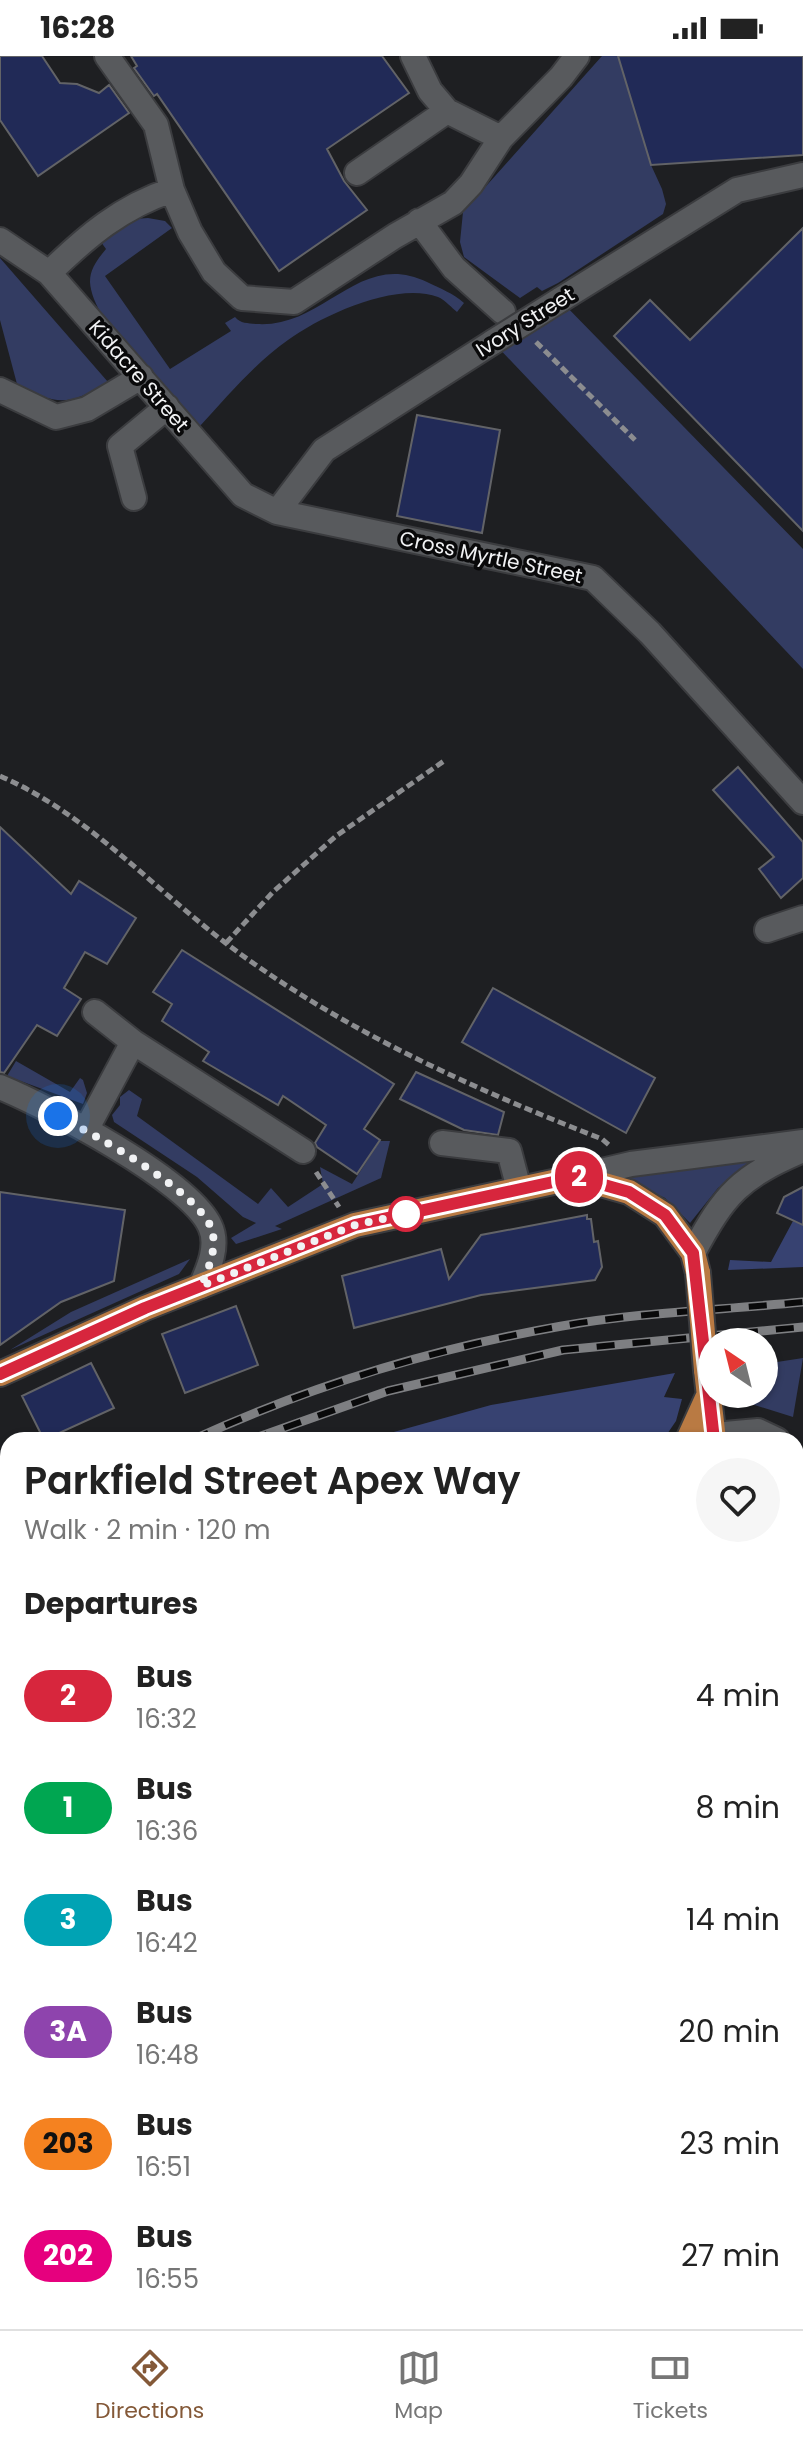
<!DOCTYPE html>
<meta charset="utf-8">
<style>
body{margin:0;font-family:Poppins,sans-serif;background:#f6f6f6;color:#222;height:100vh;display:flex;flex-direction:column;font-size:30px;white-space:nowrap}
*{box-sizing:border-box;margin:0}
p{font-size:26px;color:#767676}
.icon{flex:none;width:44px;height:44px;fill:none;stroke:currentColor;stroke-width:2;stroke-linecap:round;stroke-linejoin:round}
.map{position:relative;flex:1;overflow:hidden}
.sheet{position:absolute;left:0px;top:1376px;width:804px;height:898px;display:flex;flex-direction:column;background:#fff;border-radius:24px 24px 0 0;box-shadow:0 2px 6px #0004}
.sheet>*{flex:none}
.badge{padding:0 16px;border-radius:26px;font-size:28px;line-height:52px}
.needle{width:52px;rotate:325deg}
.tools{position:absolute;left:698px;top:1272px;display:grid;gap:16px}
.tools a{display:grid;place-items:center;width:80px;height:80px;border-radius:50%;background:#fff;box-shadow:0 2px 6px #0004;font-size:40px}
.you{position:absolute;width:40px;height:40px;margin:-20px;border:6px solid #fff;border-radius:50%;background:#1a73e8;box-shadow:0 0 0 12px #1a73e833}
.map>.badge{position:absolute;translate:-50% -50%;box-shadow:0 0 0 4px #fff}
h2{padding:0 24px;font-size:30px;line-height:72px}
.round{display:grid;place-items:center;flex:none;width:84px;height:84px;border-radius:42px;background:#f6f6f6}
.headline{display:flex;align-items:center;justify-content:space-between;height:136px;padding:0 24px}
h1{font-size:38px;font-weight:600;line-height:60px}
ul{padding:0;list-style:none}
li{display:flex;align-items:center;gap:24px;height:112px;padding:0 24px}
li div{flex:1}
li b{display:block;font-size:30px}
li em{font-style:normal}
li .badge{min-width:88px;font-weight:700;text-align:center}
.status{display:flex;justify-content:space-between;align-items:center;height:56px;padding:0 40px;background:#fff;direction:ltr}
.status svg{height:22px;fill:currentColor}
.menu{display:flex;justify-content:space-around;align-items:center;height:112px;border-top:2px solid #e0e0e0;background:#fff;font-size:22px;color:#767676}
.menu a{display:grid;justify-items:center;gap:4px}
.menu .on{color:#845938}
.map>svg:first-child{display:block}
.green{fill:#333c62}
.forest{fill:#374271}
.building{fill:#212a57;stroke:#626367;stroke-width:2}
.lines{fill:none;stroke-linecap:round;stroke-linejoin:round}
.minor-casing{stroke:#3b3c3f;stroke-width:28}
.major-casing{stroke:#3b3c3f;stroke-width:28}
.highway-casing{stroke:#3b3c3f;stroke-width:28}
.path{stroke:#8c8d90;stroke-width:5;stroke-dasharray:8 4;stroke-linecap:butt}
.minor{stroke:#585a5d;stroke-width:24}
.major{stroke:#b97a43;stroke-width:24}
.highway{stroke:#fa8f32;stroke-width:24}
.rail-casing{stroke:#7e7f82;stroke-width:9}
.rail{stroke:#09090a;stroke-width:6;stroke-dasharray:18;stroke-linecap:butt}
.minor-bridge-casing{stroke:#3b3c3f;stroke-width:28;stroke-linecap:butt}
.major-bridge-casing{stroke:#3b3c3f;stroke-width:28;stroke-linecap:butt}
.minor-bridge{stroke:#585a5d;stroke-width:24}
.major-bridge{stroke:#b97a43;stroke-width:24}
.line-casing{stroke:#fff;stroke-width:18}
.line{stroke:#d7263d;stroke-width:12}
.walk{stroke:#f1f2f4;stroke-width:8;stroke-dasharray:0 14.4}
.stop-dot{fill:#fff;stroke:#d7263d;stroke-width:4}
.labels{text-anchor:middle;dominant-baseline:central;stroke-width:7;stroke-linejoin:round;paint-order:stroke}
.street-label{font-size:20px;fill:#f1f2f4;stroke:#09090a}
</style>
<div class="status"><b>16:28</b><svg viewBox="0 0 49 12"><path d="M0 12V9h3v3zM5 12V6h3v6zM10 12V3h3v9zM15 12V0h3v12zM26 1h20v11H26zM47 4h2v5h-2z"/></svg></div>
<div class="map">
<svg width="803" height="2273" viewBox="0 0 803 2273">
<rect width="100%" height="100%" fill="#1e1f22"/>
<!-- green -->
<path class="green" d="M602,0H618L651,109L662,133L666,148L663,158L558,227L542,235L537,231L520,242L464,201L460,186L463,156Z
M148,162L165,165L172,172L105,220L170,313L231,275L225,267L235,261C241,268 248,267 257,268C325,272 359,193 427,226C441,233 453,237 464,247L457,256C452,252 445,244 438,241C397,225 322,259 288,284C255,307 227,341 200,370C170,338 92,269 90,226C90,212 98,203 106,193L101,186L135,163Z
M0,202L108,326C69,350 57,350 17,328L0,264Z
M560,244L803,493V613L493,286Z
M16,1005L70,1036L80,1022L83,1024L87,1037L83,1048L7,1020Z
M129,1034L142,1043L137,1060L258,1148L271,1132L288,1151L323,1128L320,1111L352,1128L380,1085H390L381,1122L275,1170L282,1173L236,1188L231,1182L256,1167L243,1161L197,1121L114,1066L112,1059L120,1049V1041Z
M777,1091L718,1132L690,1167L665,1142L623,1123L621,1117Z
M190,1203L179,1218L10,1294L71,1256Z
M803,1302L793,1361L745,1346L743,1338H764V1308Z
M796,1840L803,1842V1978L796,2041Z
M8,2098V2266H115L118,2273H0V2101Z"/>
<!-- forest -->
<path class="forest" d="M793,1165L803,1169V1211L728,1214L730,1204L771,1206Z
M675,1317L664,1341L682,1343L676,1365L663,1384H365L491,1349Z"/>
<!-- building -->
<path class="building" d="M0,0H42L60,27L77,28L99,37L109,29L129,57L38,120L0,64Z
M131,0H382L409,37L327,93L344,125L367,154L279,215L157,38L154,40L134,12L137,10Z
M618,0H803V99L651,109Z
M803,172V475L614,280L650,244L690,284Z
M417,359L500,374L482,477L397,460Z
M738,711L803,786V822L781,842L759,813L774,801L713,734Z
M0,771L71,838L79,825L136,862L107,908L85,896L64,932L81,943L57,980L37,969L4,1017L0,1016Z
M182,894L394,1028L364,1073L380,1084L357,1118L317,1091L315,1087L326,1069L283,1040L278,1049L203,1005L209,996L162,965L172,948L153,936Z
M493,932L655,1022L626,1077L462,986Z
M416,1016L504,1056L498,1079L464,1074L400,1043Z
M803,1131V1169L777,1157L784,1141Z
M0,1136L125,1154L114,1225L61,1246L0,1289Z
M587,1159V1163H591L594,1186L598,1185L602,1211L595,1224L481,1239L354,1272L342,1220L441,1193L449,1223L481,1179Z
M236,1250L258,1309L185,1337L162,1278Z
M91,1307L114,1352L44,1384L22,1340Z"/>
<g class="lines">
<defs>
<path id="minor" d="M107,0L156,69L172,134
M413,0L430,35L447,55L501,82
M357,117L447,55
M419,165L454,212L503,256
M0,184L49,217L243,439L277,456L593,522L650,577L803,746
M49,217C87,180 121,151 172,134L190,176L214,216L242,242L294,246L395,180L453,147L471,128L501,82L561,21L577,0
M560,244L737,134L803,119
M0,334L56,361L87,353L141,321
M134,442L120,390L167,351
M277,456L324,394L493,286
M767,874L803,862
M95,956L133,986
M0,1031C48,1051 189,1124 210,1170C219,1189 209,1212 201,1230
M86,1074L133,986L303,1095
M442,1087L509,1095L519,1133
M576,1121L631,1108L803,1086
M693,1197C725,1137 740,1121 803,1094
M714,1379L758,1375L777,1384
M796,1602L803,1610"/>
<path id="major" d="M706,1314L714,1384
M0,1318L145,1252L355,1169L576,1121L629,1136L665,1159L693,1197L698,1217
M688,1384L708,1340
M0,1483L8,1491
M687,2266V2273
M719,2266L720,2273"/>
<path id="highway" d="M0,1647L8,1644
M796,1650H803
M796,1706L803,1707
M0,1758L8,1756
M796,1763H803
M0,1804L8,1802"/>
</defs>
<!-- minor casing -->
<use href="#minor" class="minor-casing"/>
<!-- major casing -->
<use href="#major" class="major-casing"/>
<!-- highway casing -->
<use href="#highway" class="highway-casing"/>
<!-- path -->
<path class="path" d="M536,286L635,384
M0,720C92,760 159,839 239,897C349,977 476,1034 602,1083L609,1089
M226,887L273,836L336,780L444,705
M316,1116L339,1151
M0,1586L8,1589
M796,1884L803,1895
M796,2041L803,1978
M796,2255H803
M287,2266L289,2273
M328,2266L339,2273
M576,2266L580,2273
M769,2273L770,2266"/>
<!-- minor -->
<use href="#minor" class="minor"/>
<!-- major -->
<use href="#major" class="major"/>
<!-- highway -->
<use href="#highway" class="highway"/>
<defs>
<path id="rail" d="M192,1384C308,1331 436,1292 562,1270C641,1256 723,1254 803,1246
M250,1384L388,1335L563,1294L803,1271
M0,1477L8,1473
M0,1501L8,1497"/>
</defs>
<!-- rail casing -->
<use href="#rail" class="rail-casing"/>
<!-- rail -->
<use href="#rail" class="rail"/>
<defs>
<path id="minor-bridge" d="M493,286L560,244"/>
<path id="major-bridge" d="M698,1217L706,1314"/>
</defs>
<!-- minor-bridge casing -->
<use href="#minor-bridge" class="minor-bridge-casing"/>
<!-- major-bridge casing -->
<use href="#major-bridge" class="major-bridge-casing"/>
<!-- minor-bridge -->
<use href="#minor-bridge" class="minor-bridge"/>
<!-- major-bridge -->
<use href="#major-bridge" class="major-bridge"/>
</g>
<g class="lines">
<defs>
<path id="line" d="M0,1318L145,1252L355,1169L576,1121L629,1136L665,1159L693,1197L714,1384"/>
</defs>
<!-- line casing -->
<use href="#line" class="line-casing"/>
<!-- line -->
<use href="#line" class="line"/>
<!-- walk -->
<path class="walk" d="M58,1060C97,1080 190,1131 210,1169C219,1188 209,1212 201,1230L355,1169L410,1157L406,1158"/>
</g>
<!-- markers -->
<circle class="stop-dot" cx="406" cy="1158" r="16"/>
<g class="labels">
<!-- street labels -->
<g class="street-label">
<text transform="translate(525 266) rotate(-32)">Ivory Street</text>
<text transform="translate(139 320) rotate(49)">Kidacre Street</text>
<text transform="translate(491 501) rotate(12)">Cross Myrtle Street</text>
</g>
</g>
</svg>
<div class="tools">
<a><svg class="needle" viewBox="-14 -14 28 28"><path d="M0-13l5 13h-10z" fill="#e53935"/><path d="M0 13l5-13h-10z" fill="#767676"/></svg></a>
</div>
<div class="you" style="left:58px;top:1060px"></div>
<b class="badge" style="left:579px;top:1121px;background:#d7263d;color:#fff">2</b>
<section class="sheet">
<div class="headline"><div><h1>Parkfield Street Apex Way</h1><p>Walk · 2 min · 120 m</p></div><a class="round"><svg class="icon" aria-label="heart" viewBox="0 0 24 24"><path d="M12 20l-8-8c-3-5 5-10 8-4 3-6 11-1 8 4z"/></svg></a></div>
<h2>Departures</h2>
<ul>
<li><span class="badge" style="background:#d7263d;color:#fff">2</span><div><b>Bus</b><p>16:32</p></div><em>4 min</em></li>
<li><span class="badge" style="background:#00a651;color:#fff">1</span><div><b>Bus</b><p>16:36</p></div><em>8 min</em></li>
<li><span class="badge" style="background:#00a3b4;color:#fff">3</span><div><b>Bus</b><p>16:42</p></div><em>14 min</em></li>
<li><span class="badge" style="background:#8e44ad;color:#fff">3A</span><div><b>Bus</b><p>16:48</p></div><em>20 min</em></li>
<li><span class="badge" style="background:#f58220;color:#111">203</span><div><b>Bus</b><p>16:51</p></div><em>23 min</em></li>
<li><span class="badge" style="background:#e6007e;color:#fff">202</span><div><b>Bus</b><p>16:55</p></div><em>27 min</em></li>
</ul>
</section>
</div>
<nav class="menu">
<a class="on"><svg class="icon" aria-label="directions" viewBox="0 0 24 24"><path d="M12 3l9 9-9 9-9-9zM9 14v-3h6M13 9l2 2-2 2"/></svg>Directions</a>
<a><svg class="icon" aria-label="map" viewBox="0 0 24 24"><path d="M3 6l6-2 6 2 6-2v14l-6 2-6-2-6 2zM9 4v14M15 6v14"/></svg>Map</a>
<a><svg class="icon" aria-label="tickets" viewBox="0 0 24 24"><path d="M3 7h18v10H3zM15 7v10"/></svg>Tickets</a>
</nav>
